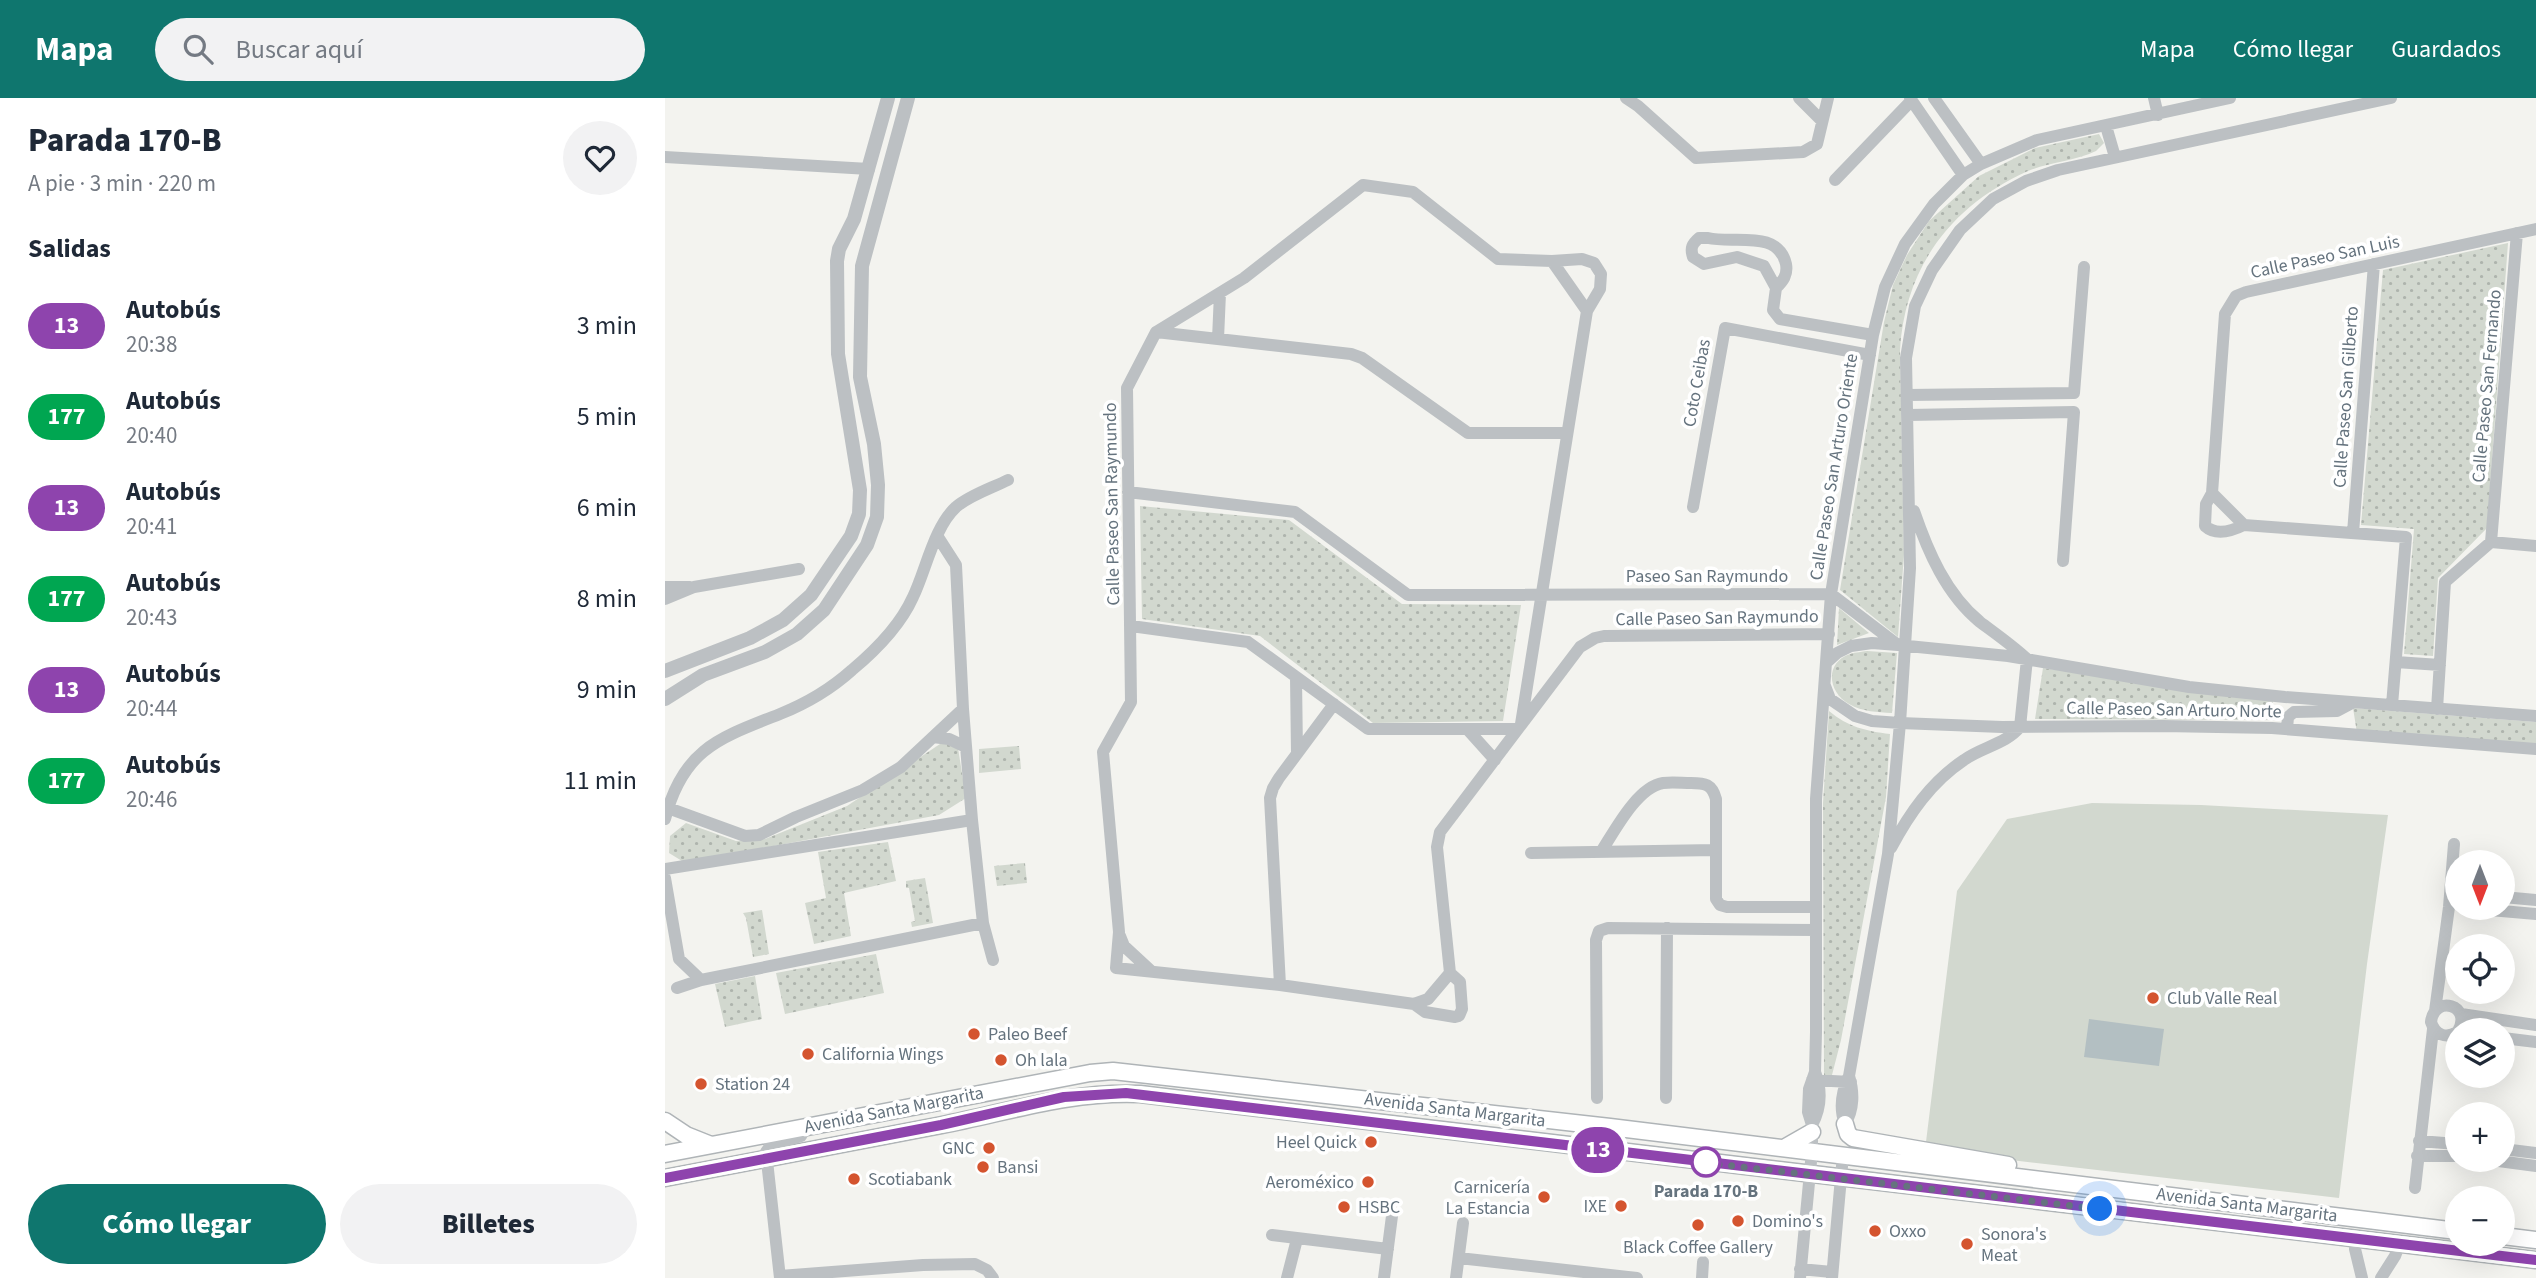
<!DOCTYPE html>
<html lang="es">
<meta charset="utf-8">
<style>
body{margin:0;font-family:"Source Sans 3",sans-serif;background:#f2f2f3;color:#1f2937;height:100vh;display:flex;flex-direction:column;font-size:26px;white-space:nowrap}
*{box-sizing:border-box;margin:0}
p{font-size:23px;color:#747a83}
.icon{flex:none;width:38px;height:38px;fill:none;stroke:currentColor;stroke-width:2;stroke-linecap:round;stroke-linejoin:round}
.map{position:relative;flex:1;overflow:hidden}
.drawer{display:flex;flex-direction:column;background:#fff;width:665px}
.drawer>*{flex:none}
.badge{padding:0 14px;border-radius:23px;font-size:24px;line-height:46px}
.needle{width:46px;rotate:180deg}
.fabs{position:absolute;left:1780px;top:752px;display:grid;gap:14px}
.fabs a{display:grid;place-items:center;width:70px;height:70px;border-radius:50%;background:#fff;box-shadow:0 7px 28px #0002;font-size:35px}
.you{position:absolute;width:35px;height:35px;margin:-18px;border:5px solid #fff;border-radius:50%;background:#1a73e8;box-shadow:0 0 0 10px #1a73e833}
.map>.badge{position:absolute;translate:-50% -50%;box-shadow:0 0 0 4px #fff}
h2{padding:0 28px;font-size:26px;line-height:63px}
.round{display:grid;place-items:center;flex:none;width:74px;height:74px;border-radius:37px;background:#f2f2f3}
.headline{display:flex;align-items:center;justify-content:space-between;height:119px;padding:0 28px}
h1{font-size:33px;font-weight:800;line-height:52px}
.action{display:flex;gap:14px;margin-top:auto;padding:14px 28px}
.action a{flex:1;height:80px;border-radius:42px;background:#0f766e;color:#fff;font-size:28px;font-weight:800;line-height:80px;text-align:center}
.action a+a{background:#f2f2f3;color:#1f2937}
ul{padding:0;list-style:none}
li{display:flex;align-items:center;gap:21px;height:91px;padding:0 28px}
li div{flex:1}
li b{display:block;font-size:26px}
li em{font-style:normal}
li .badge{min-width:77px;font-weight:700;text-align:center}
header{display:flex;align-items:center;gap:42px;box-sizing:border-box;height:98px;padding:0 35px;background:#0f766e;color:#fff}
header strong{font-size:33px}
nav{display:flex;gap:38px;margin-inline-start:auto;font-size:24px}
.search{width:490px;height:63px;background:#f2f2f3;display:flex;align-items:center;gap:18px;box-sizing:border-box;padding:0 24px;border-radius:38px;color:#747a83;font-size:26px}
main{display:flex;flex:1;min-height:0}
.map>svg:first-child{display:block}
.grass{fill:url(#grass-dots)}
.pitch{fill:#d2d8cf}
.water{fill:#b3bfc2}
.lines{fill:none;stroke-linecap:round;stroke-linejoin:round}
.secondary-casing{stroke:#afb4b7;stroke-width:19}
.minor{stroke:#bcc0c3;stroke-width:12}
.tertiary{stroke:#bcc0c3;stroke-width:14}
.secondary{stroke:#fff;stroke-width:16}
.line-casing{stroke:#fff;stroke-width:16}
.line{stroke:#8e44ad;stroke-width:10}
.walk{stroke:#65737e;stroke-width:7;stroke-dasharray:0 12.6}
.poi-dot{fill:#d4542f;stroke:#fff;stroke-width:2.5}
.stop-dot{fill:#fff;stroke:#8e44ad;stroke-width:3.5}
.labels{text-anchor:middle;dominant-baseline:central;stroke-width:7;stroke-linejoin:round;paint-order:stroke}
.street-label{font-size:18px;fill:#65737e;stroke:#fff}
.poi-label{font-size:18px;fill:#65737e;stroke:#fff;text-anchor:start}
.stop-label{font-size:18px;font-weight:bold;fill:#65737e;stroke:#fff}
</style>
<header>
<strong>Mapa</strong>
<div class="search"><svg class="icon" aria-label="search" viewBox="0 0 24 24"><circle cx="10" cy="10" r="6"/><path d="M15 15l6 6"/></svg>Buscar aquí</div>
<nav><a>Mapa</a><a>Cómo llegar</a><a>Guardados</a></nav>
</header>
<main>
<section class="drawer">
<div class="headline"><div><h1>Parada 170-B</h1><p>A pie · 3 min · 220 m</p></div><a class="round"><svg class="icon" aria-label="heart" viewBox="0 0 24 24"><path d="M12 20l-8-8c-3-5 5-10 8-4 3-6 11-1 8 4z"/></svg></a></div>
<h2>Salidas</h2>
<ul>
<li><span class="badge" style="background:#8e44ad;color:#fff">13</span><div><b>Autobús</b><p>20:38</p></div><em>3 min</em></li>
<li><span class="badge" style="background:#00a651;color:#fff">177</span><div><b>Autobús</b><p>20:40</p></div><em>5 min</em></li>
<li><span class="badge" style="background:#8e44ad;color:#fff">13</span><div><b>Autobús</b><p>20:41</p></div><em>6 min</em></li>
<li><span class="badge" style="background:#00a651;color:#fff">177</span><div><b>Autobús</b><p>20:43</p></div><em>8 min</em></li>
<li><span class="badge" style="background:#8e44ad;color:#fff">13</span><div><b>Autobús</b><p>20:44</p></div><em>9 min</em></li>
<li><span class="badge" style="background:#00a651;color:#fff">177</span><div><b>Autobús</b><p>20:46</p></div><em>11 min</em></li>
</ul>
<div class="action"><a>Cómo llegar</a><a>Billetes</a></div>
</section>
<div class="map">
<svg width="1871" height="1180" viewBox="0 0 1871 1180">
<defs>
<pattern id="grass-dots" width="8" height="8" patternUnits="userSpaceOnUse" patternTransform="scale(1.75)"><rect width="8" height="8" fill="#d2d8cf"/><path d="M2 2h.1M6 6h.1" fill="none" stroke="#aeb4ad" stroke-width="1.8" stroke-linecap="round"/></pattern>
</defs>
<rect width="100%" height="100%" fill="#f3f3ef"/>
<!-- grass -->
<path class="grass" d="M1434,36L1439,45L1431,53C1410,63 1385,64 1363,73C1287,107 1240,168 1235,252L1239,456L1233,539L1175,492L1219,224L1228,187L1242,157L1264,123L1314,78L1370,50Z
M1843,145L1822,430L1773,480L1768,558L1739,556L1749,431L1696,427L1718,172Z
M475,408L624,422L737,506L856,507L838,623L708,625L595,538L477,521Z
M1174,510L1204,535L1172,547Z
M1202,553L1232,555L1227,615C1212,614 1198,614 1184,606C1163,594 1159,565 1185,556C1191,554 1197,554 1202,553Z
M1378,570L1608,602V622L1370,621Z
M1688,610L1871,624V648L1692,635Z
M1164,613C1183,629 1201,633 1225,636L1221,699L1176,942L1167,977H1159L1158,705Z
M278,644L293,650L301,700L274,717L40,761L17,763L4,755L5,738L21,725L71,743L100,741L182,708Z
M354,648L356,671L314,675V651Z
M223,744L231,783L179,795L186,838L149,846L140,805L161,800L153,754Z
M360,765L362,785L332,788L329,768Z
M260,780L268,825L247,829L246,824L250,823L244,790H241V783Z
M97,812L104,856L88,859L81,820L78,815Z
M211,856L219,895L120,916L111,875Z
M90,878L97,921L60,929L50,886Z"/>
<!-- pitch -->
<path class="pitch" d="M1427,705L1536,707L1723,717L1702,866L1674,1100L1260,1052L1292,793L1342,721Z"/>
<!-- water -->
<path class="water" d="M1424,921L1499,931L1494,968L1419,959Z"/>
<g class="lines">
<defs>
<path id="secondary" d="M0,1023L21,1037L46,1047
M1180,1026L1183,1036L1188,1040L1343,1067
M1119,1050L1147,1034
M0,1056L425,975L448,973L945,1029L1792,1133
M0,1080C92,1063 184,1045 277,1027C344,1014 405,993 475,996L1871,1162
M1838,1138L1871,1142"/>
</defs>
<!-- secondary casing -->
<use href="#secondary" class="secondary-casing"/>
<!-- minor -->
<path class="minor" d="M961,0L973,8L1031,60L1138,54L1152,46L1163,0
M1134,0L1157,23
M1245,0L1298,77
M1269,0L1316,66
M1489,0L1493,17
M1441,28L1450,59
M0,59L204,71
M1170,82L1246,3
M887,163L922,213
M1111,190C1118,183 1123,177 1121,166C1113,131 1069,146 1043,140H1034C1027,146 1025,150 1028,159L1039,166L1072,159L1099,168L1111,190L1108,212L1115,221L1208,237
M491,234L686,256L697,260L803,335H901
M553,241L555,195
M1242,297L1409,295L1419,169
M1243,317L1409,314L1398,463
M463,394L630,414L743,497L1166,496L1233,547
M1547,395L1579,427
M1028,409L1060,230L1205,257
M1688,435L1709,166
M273,439L291,467L298,611L307,722L318,825L328,862
M1826,444L1852,135
M0,489H25
M0,501L29,489L134,471
M466,528L583,544L703,631H852
M1162,564L1172,555L1186,548L1207,545L1233,547L1343,558L1524,589L1620,599L1871,618
M1731,564L1775,567
M631,579L632,655
M1160,588L1165,601L1190,618L1207,623L1235,625L1337,629L1498,628L1607,630L1871,651
M1727,607L1741,439L1579,427C1567,433 1551,438 1540,428L1541,406L1547,395L1560,216L1571,198L1581,194L1871,131
M1772,611L1780,484L1826,444L1871,448
M856,626L922,213L935,191L936,176L929,165L917,161L887,163L833,161L748,94L698,87L579,180L491,234L462,290L466,604L438,654L454,834L451,870L615,887L749,906L760,914L790,919L794,918L797,911L795,884L785,875L772,749L775,734L915,549L930,540L939,538L1164,536
M1622,631L1623,619L1629,614L1672,613L1687,605
M803,632L830,662
M268,639L284,641L301,649
M3,710L80,738L94,737L131,719L198,692L236,669L298,611
M0,721C18,651 54,640 115,616C140,606 167,590 187,572C211,552 235,528 248,499C261,472 269,429 291,409C305,397 327,390 343,382
M1226,750C1244,716 1266,684 1299,662C1317,649 1341,646 1355,629L1362,561C1347,547 1331,536 1315,524C1281,496 1263,454 1249,413
M936,754C949,734 972,689 998,685C1007,684 1017,685 1026,685C1040,685 1047,686 1051,701V801L1055,807L1062,809H1151
M866,755L1051,752
M0,771L307,722
M0,780L14,861L36,882
M1838,799L1871,802
M1802,810L1871,816
M455,838L459,848L486,873
M615,887L605,700L608,690L614,680L669,606
M12,890L36,882L318,825
M749,906L763,901L785,875
M1770,913L1784,809L1789,746
M1796,916L1871,927
M1792,934C1781,941 1770,937 1766,924C1769,896 1808,907 1793,933
M1838,940L1871,944
M1147,982L1186,984
M932,1000L931,842L934,833L943,830L1151,832
M1001,1000L1002,830
M1180,1026C1174,1010 1177,993 1184,978L1223,756L1235,625L1245,470L1241,260L1250,208L1267,172L1295,132L1328,101L1361,83L1393,72L1726,0
M1180,1026C1189,1012 1189,994 1184,978
M1147,1027C1156,1010 1157,992 1150,974
M1754,1043L1792,1046
M1838,1051L1871,1055
M1752,1058H1792
M1826,1062L1871,1068
M1750,1090L1768,931
M607,1137L723,1151
M1691,1140L1690,1151L1697,1180
M794,1160L972,1180
M1135,1171L1167,1174
M115,1178L258,1167L310,1166L322,1172L328,1180
M115,1180L101,1054L106,1047L136,1038L140,1030
M622,1180L632,1141
M719,1180L727,1118
M791,1180L798,1125
M1037,1180L1038,1164
M1135,1180L1147,1053V1027L1143,1014L1144,991L1150,974L1151,934V701L1166,496L1208,237L1220,189L1240,146L1269,106L1298,77L1316,66L1372,42L1565,0
M1167,1180L1178,1057
M1716,1180L1730,1158L1735,1145"/>
<!-- tertiary -->
<path class="tertiary" d="M0,573L85,540L118,522L146,497L186,438L194,416L195,392L173,256L172,163L174,151L189,121L223,0
M0,601L38,577L100,554L132,536L159,512L202,447L212,419L213,387L209,346L195,279L197,168L243,0"/>
<!-- secondary -->
<use href="#secondary" class="secondary"/>
</g>
<g class="lines">
<defs>
<path id="line" d="M0,1080L276,1027L399,999L461,995L1871,1162"/>
</defs>
<!-- line casing -->
<use href="#line" class="line-casing"/>
<!-- line -->
<use href="#line" class="line"/>
<!-- walk -->
<path class="walk" d="M1041,1064H1035L1435,1111"/>
</g>
<!-- markers -->
<g class="poi-dot">
<circle cx="1488" cy="900" r="7"/>
<circle cx="309" cy="936" r="7"/>
<circle cx="143" cy="956" r="7"/>
<circle cx="336" cy="962" r="7"/>
<circle cx="36" cy="986" r="7"/>
<circle cx="706" cy="1044" r="7"/>
<circle cx="324" cy="1050" r="7"/>
<circle cx="318" cy="1069" r="7"/>
<circle cx="189" cy="1081" r="7"/>
<circle cx="703" cy="1084" r="7"/>
<circle cx="879" cy="1099" r="7"/>
<circle cx="956" cy="1108" r="7"/>
<circle cx="679" cy="1109" r="7"/>
<circle cx="1073" cy="1123" r="7"/>
<circle cx="1033" cy="1127" r="7"/>
<circle cx="1210" cy="1133" r="7"/>
<circle cx="1302" cy="1146" r="7"/>
</g>
<circle class="stop-dot" cx="1041" cy="1064" r="14"/>
<g class="labels">
<!-- street labels -->
<g class="street-label">
<text transform="translate(1660 159) rotate(-12)">Calle Paseo San Luis</text>
<text transform="translate(1032 285) rotate(-80)">Coto Ceibas</text>
<text transform="translate(1822 288) rotate(-85)">Calle Paseo San Fernando</text>
<text transform="translate(1681 299) rotate(-86)">Calle Paseo San Gilberto</text>
<text transform="translate(1169 369) rotate(-81)">Calle Paseo San Arturo Oriente</text>
<text transform="translate(447 406) rotate(-91)">Calle Paseo San Raymundo</text>
<text x="1042" y="478">Paseo San Raymundo</text>
<text transform="translate(1052 520) rotate(-1)">Calle Paseo San Raymundo</text>
<text transform="translate(1509 612) rotate(1)">Calle Paseo San Arturo Norte</text>
<text transform="translate(229 1012) rotate(-11)">Avenida Santa Margarita</text>
<text transform="translate(790 1012) rotate(7)">Avenida Santa Margarita</text>
<text transform="translate(1582 1107) rotate(7)">Avenida Santa Margarita</text>
</g>
<!-- poi labels -->
<g class="poi-label">
<text x="1502" y="900">Club Valle Real</text>
<text x="323" y="936">Paleo Beef</text>
<text x="157" y="956">California Wings</text>
<text x="350" y="962">Oh lala</text>
<text x="50" y="986">Station 24</text>
<text x="692" y="1044" text-anchor="end">Heel Quick</text>
<text x="310" y="1050" text-anchor="end">GNC</text>
<text x="332" y="1069">Bansi</text>
<text x="203" y="1081">Scotiabank</text>
<text x="689" y="1084" text-anchor="end">Aeroméxico</text>
<text x="865" y="1089" text-anchor="end">Carnicería<tspan x="865" dy="21">La Estancia</tspan></text>
<text x="942" y="1108" text-anchor="end">IXE</text>
<text x="693" y="1109">HSBC</text>
<text x="1087" y="1123">Domino's</text>
<text x="1224" y="1133">Oxxo</text>
<text x="1316" y="1136">Sonora's<tspan x="1316" dy="21">Meat</tspan></text>
<text x="1033" y="1149" text-anchor="middle">Black Coffee Gallery</text>
</g>
<!-- stop labels -->
<g class="stop-label">
<text x="1041" y="1093">Parada 170-B</text>
</g>
</g>
</svg>
<div class="fabs">
<a><svg class="needle" viewBox="-14 -14 28 28"><path d="M0-13l5 13h-10z" fill="#e53935"/><path d="M0 13l5-13h-10z" fill="#747a83"/></svg></a>
<a><svg class="icon" aria-label="locate" viewBox="0 0 24 24"><circle cx="12" cy="12" r="6"/><path d="M12 2v4M12 18v4M2 12h4M18 12h4"/></svg></a>
<a><svg class="icon" aria-label="layers" viewBox="0 0 24 24"><path d="M12 4l9 5-9 5-9-5zM3 14l9 5 9-5"/></svg></a>
<a>+</a>
<a>−</a>
</div>
<div class="you" style="left:1435px;top:1111px"></div>
<b class="badge" style="left:933px;top:1052px;background:#8e44ad;color:#fff">13</b>
</div>
</main>
